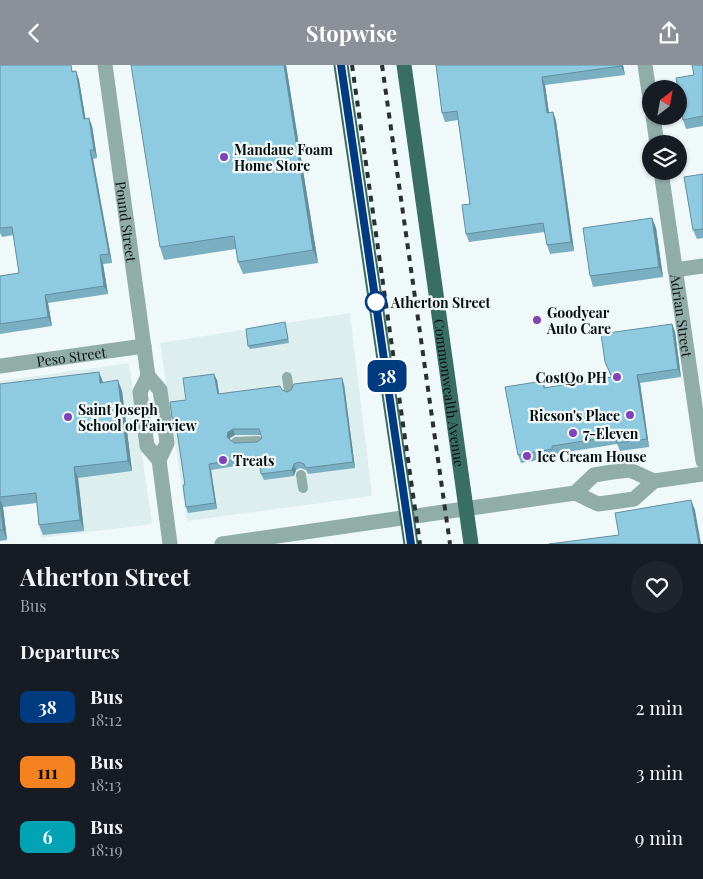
<!DOCTYPE html>
<style>
body{margin:0;font-family:"Playfair Display",serif;background:#20242c;color:#f1f3f6;height:100vh;display:flex;flex-direction:column;font-size:19px;white-space:nowrap}
*{box-sizing:border-box;margin:0}
p{font-size:16px;color:#9ea1a6}
.icon{flex:none;width:28px;height:28px;fill:none;stroke:currentColor;stroke-width:2;stroke-linecap:round;stroke-linejoin:round}
.map{position:relative;height:479px;overflow:hidden}
.drawer{display:flex;flex-direction:column;background:#171b24;flex:1}
.drawer>*{flex:none}
.badge{padding:0 10px;border-radius:8px;font-size:18px;line-height:32px}
.needle{width:32px;rotate:31deg}
.controls{position:absolute;left:642px;top:15px;display:grid;gap:10px}
.controls a{display:grid;place-items:center;width:45px;height:45px;border-radius:50%;background:#171b24;box-shadow:0 1px 4px #0004;font-size:25px}
.map>.badge{position:absolute;translate:-50% -50%;box-shadow:0 0 0 2px #fff}
h2{padding:0 20px;font-size:19px;line-height:45px}
.round{display:grid;place-items:center;flex:none;width:52px;height:52px;border-radius:26px;background:#20242c}
.headline{display:flex;align-items:center;justify-content:space-between;height:85px;padding:0 20px}
h1{font-size:24px;font-weight:700;line-height:38px}
ul{padding:0;list-style:none}
li{display:flex;align-items:center;gap:15px;height:65px;padding:0 20px}
li div{flex:1}
li b{display:block;font-size:19px}
li em{font-style:normal}
li .badge{min-width:55px;font-weight:700;text-align:center}
header{display:flex;justify-content:space-between;align-items:center;height:65px;padding:0 20px;background:#8c9099;color:#fff;font-size:22px;font-weight:700}
.map>svg:first-child{display:block}
.built{fill:#ddeeef}
.lines{fill:none;stroke-linecap:round;stroke-linejoin:round}
.service{stroke:#91ada7;stroke-width:10}
.minor{stroke:#91ada7;stroke-width:15}
.tertiary{stroke:#91ada7;stroke-width:15}
.primary{stroke:#396e65;stroke-width:15}
.rail{stroke:#2b2f30;stroke-width:4;stroke-dasharray:6 6;stroke-linecap:butt}
.wall{fill:#7aafc2;fill-rule:evenodd}
.shaded-wall{fill:#638e9e}
.building{fill:#8ecbe1;stroke:#638e9e;fill-rule:evenodd}
.line-casing{stroke:#fff;stroke-width:11}
.line{stroke:#003b80;stroke-width:8}
.poi-dot{fill:#8242b7;stroke:#f0f9fa;stroke-width:2}
.stop-dot{fill:#fff;stroke:#003b80;stroke-width:2.5}
.labels{text-anchor:middle;dominant-baseline:central;stroke-width:4.5;stroke-linejoin:round;paint-order:stroke}
.poi-label{font-size:14px;font-weight:bold;fill:#0a0d0e;stroke:#f0f9fa;text-anchor:start}
.street-label{font-size:14px;fill:#0a0d0e;stroke:#f0f9fa}
.stop-label{font-size:14px;font-weight:bold;fill:#0a0d0e;stroke:#f0f9fa;text-anchor:start}
</style>
<header><svg class="icon" aria-label="back" viewBox="0 0 24 24"><path d="M15 5l-7 7 7 7"/></svg>Stopwise<svg class="icon" aria-label="share" viewBox="0 0 24 24"><path d="M12 15V3M7 8l5-5 5 5M5 13v7h14v-7"/></svg></header>
<div class="map">
<svg width="703" height="479" viewBox="0 0 703 479">
<rect width="100%" height="100%" fill="#f0f9fa"/>
<!-- built -->
<path class="built" d="M350,248L372,431L187,456L160,278Z
M129,298L152,459L41,473L30,389L0,388V316Z"/>
<g class="lines">
<!-- service -->
<path class="service" d="M287,312L289,326
M236,377L258,376
M301,410L303,423"/>
<!-- minor -->
<g class="minor">
<path id="s1" d="M105,0L148,311L160,325L167,378L159,395"/>
<path d="M645,0L651,41"/>
<path d="M653,51L657,79"/>
<path id="s2" d="M661,106L703,396"/>
<path d="M675,205L703,201"/>
<path id="s3" d="M0,301L144,281"/>
<path d="M148,311L140,327L144,358L147,381L159,395L170,479"/>
</g>
<!-- tertiary -->
<path class="tertiary" d="M575,428L594,410L612,407L630,405L654,416L703,409
M222,479L575,428L598,439L613,437L634,434L654,416"/>
<!-- primary -->
<g class="primary">
<path d="M341,0L411,479"/>
<path id="s4" d="M404,0L471,479"/>
</g>
<!-- rail -->
<path class="rail" d="M352,0L420,479
M382,0L450,479"/>
</g>
<!-- wall -->
<path class="wall" d="M0,0L76,6L79,15L85,53L92,61L97,93L93,94L112,198L103,199L108,229L48,238L52,261L0,269V211L19,208L14,170L2,172L0,168Z
M286,0L318,198L243,209L238,197L236,184L164,195L160,182Z
M436,0H623L625,10L545,20L549,48L553,47L556,56L574,186L550,189L547,180L545,167L469,177L466,169L470,139L458,55L445,57L442,48Z
M703,0V61L686,64L683,55L694,10Z
M703,109V173L697,174L693,165Z
M652,153L656,163L663,212L593,222L590,211Z
M285,257L289,278L250,284L248,281Z
M672,259L675,267L681,312L640,318L649,382L620,386L617,379L555,389V392L521,398L518,390L543,316L546,323L611,312L605,297Z
M217,315L219,329L282,325L287,327L344,319L355,403L308,409L306,405L300,403L296,405L294,411L264,415L261,409L260,397L211,405L217,444L188,448L186,442L185,420L176,359H174L172,353L186,335ZM235,370H261L262,373L257,377L234,378L230,374V373Z
M103,317L122,326L132,406L78,413L84,466L43,470L39,460L37,438L3,442L7,475L0,476V319Z"/>
<!-- shaded-wall -->
<path class="shaded-wall" d="M284,0H286L318,198L313,185Z
M621,0H623L625,10L621,1Z
M76,6L79,15L87,62L84,54Z
M542,12L545,20L550,56L547,48Z
M553,47L556,56L574,186L571,177Z
M89,53L92,61L97,93L94,85Z
M90,85L93,94L112,198L109,189Z
M652,153L656,163L663,212L659,202Z
M100,190L103,199L108,229L104,221Z
M45,230L48,238L52,261L48,252Z
M672,259L675,267L681,312L678,304Z
M99,307L103,317L100,318Z
M214,309L217,315L220,335L218,329Z
M637,310L640,318L649,382L647,374Z
M342,313L344,319L355,403L353,397Z
M118,315L122,326L132,406L128,396Z
M233,364L235,370L230,373L229,378L227,372L228,367Z
M209,399L211,405L217,444L215,438Z
M294,399L296,405L294,411L292,405Z
M74,402L78,413L84,466L80,455Z
M0,433L3,442L7,475L3,465Z
M691,435L695,445L701,479H699Z"/>
<!-- building -->
<path class="building" d="M0,0H71L72,7L76,6L84,54L89,53L94,85H90L109,189L100,190L104,221L45,230L48,252L0,259V211L19,208L12,162L0,163Z
M131,0H284L313,185L238,197L234,171L160,182Z
M436,0H621V1L542,12L547,48L553,47L571,177L547,180L543,158L466,169L462,140L470,139L457,46L442,48Z
M692,0H703V51L683,55L679,30V24H678L676,13L694,10Z
M703,109V164L693,165L684,112Z
M652,153L659,202L590,211L583,163Z
M285,257L288,274L248,281L246,264Z
M672,259L678,304L637,310L647,374L617,378L616,371L552,381V384L518,390L505,322L543,316L544,323L612,312L605,297L601,269Z
M99,307L100,318L118,315L128,396L74,402L80,455L39,460L36,428L0,432V319Z
M214,309L218,329L280,321L282,325L287,327L291,325L294,319L342,313L353,397L306,403L304,399L298,397L294,399L292,405L261,409L259,391L209,399L215,438L186,442L183,420H185L175,353H172L170,337L186,335L183,313ZM233,364H259L262,373L257,377L234,378L227,372L228,367Z
M691,435L699,479H549L619,470L615,448Z
M0,436L3,465H0Z"/>
<g class="lines">
<defs>
<path id="line" d="M341,0L411,479"/>
</defs>
<!-- line casing -->
<use href="#line" class="line-casing"/>
<!-- line -->
<use href="#line" class="line"/>
</g>
<!-- markers -->
<g class="poi-dot">
<circle cx="224" cy="92" r="5"/>
<circle cx="537" cy="255" r="5"/>
<circle cx="617" cy="312" r="5"/>
<circle cx="630" cy="350" r="5"/>
<circle cx="68" cy="352" r="5"/>
<circle cx="573" cy="368" r="5"/>
<circle cx="527" cy="391" r="5"/>
<circle cx="223" cy="395" r="5"/>
</g>
<circle class="stop-dot" cx="376" cy="237" r="10"/>
<g class="labels">
<!-- poi labels -->
<g class="poi-label">
<text x="234" y="84">Mandaue Foam<tspan x="234" dy="16">Home Store</tspan></text>
<text x="547" y="247">Goodyear<tspan x="547" dy="16">Auto Care</tspan></text>
<text x="607" y="312" text-anchor="end">CostQo PH</text>
<text x="78" y="344">Saint Joseph<tspan x="78" dy="16">School of Fairview</tspan></text>
<text x="620" y="350" text-anchor="end">Ricson's Place</text>
<text x="583" y="368">7-Eleven</text>
<text x="537" y="391">Ice Cream House</text>
<text x="233" y="395">Treats</text>
</g>
<!-- street labels -->
<g class="street-label">
<text stroke="none"><textPath href="#s1" startOffset="158">Pound Street</textPath></text>
<text stroke="none"><textPath href="#s2" startOffset="146">Adrian Street</textPath></text>
<text stroke="none"><textPath href="#s3" startOffset="72">Peso Street</textPath></text>
<text stroke="none"><textPath href="#s4" startOffset="331">Commonwealth Avenue</textPath></text>
</g>
<!-- stop labels -->
<g class="stop-label">
<text x="391" y="237">Atherton Street</text>
</g>
</g>
</svg>
<div class="controls">
<a><svg class="needle" viewBox="-14 -14 28 28"><path d="M0-13l5 13h-10z" fill="#e53935"/><path d="M0 13l5-13h-10z" fill="#9ea1a6"/></svg></a>
<a><svg class="icon" aria-label="layers" viewBox="0 0 24 24"><path d="M12 4l9 5-9 5-9-5zM3 14l9 5 9-5"/></svg></a>
</div>
<b class="badge" style="left:387px;top:311px;background:#003b80;color:#fff">38</b>
</div>
<section class="drawer">
<div class="headline"><div><h1>Atherton Street</h1><p>Bus</p></div><a class="round"><svg class="icon" aria-label="heart" viewBox="0 0 24 24"><path d="M12 20l-8-8c-3-5 5-10 8-4 3-6 11-1 8 4z"/></svg></a></div>
<h2>Departures</h2>
<ul>
<li><span class="badge" style="background:#003b80;color:#fff">38</span><div><b>Bus</b><p>18:12</p></div><em>2 min</em></li>
<li><span class="badge" style="background:#f58220;color:#111">111</span><div><b>Bus</b><p>18:13</p></div><em>3 min</em></li>
<li><span class="badge" style="background:#00a3b4;color:#fff">6</span><div><b>Bus</b><p>18:19</p></div><em>9 min</em></li>
</ul>
</section>
